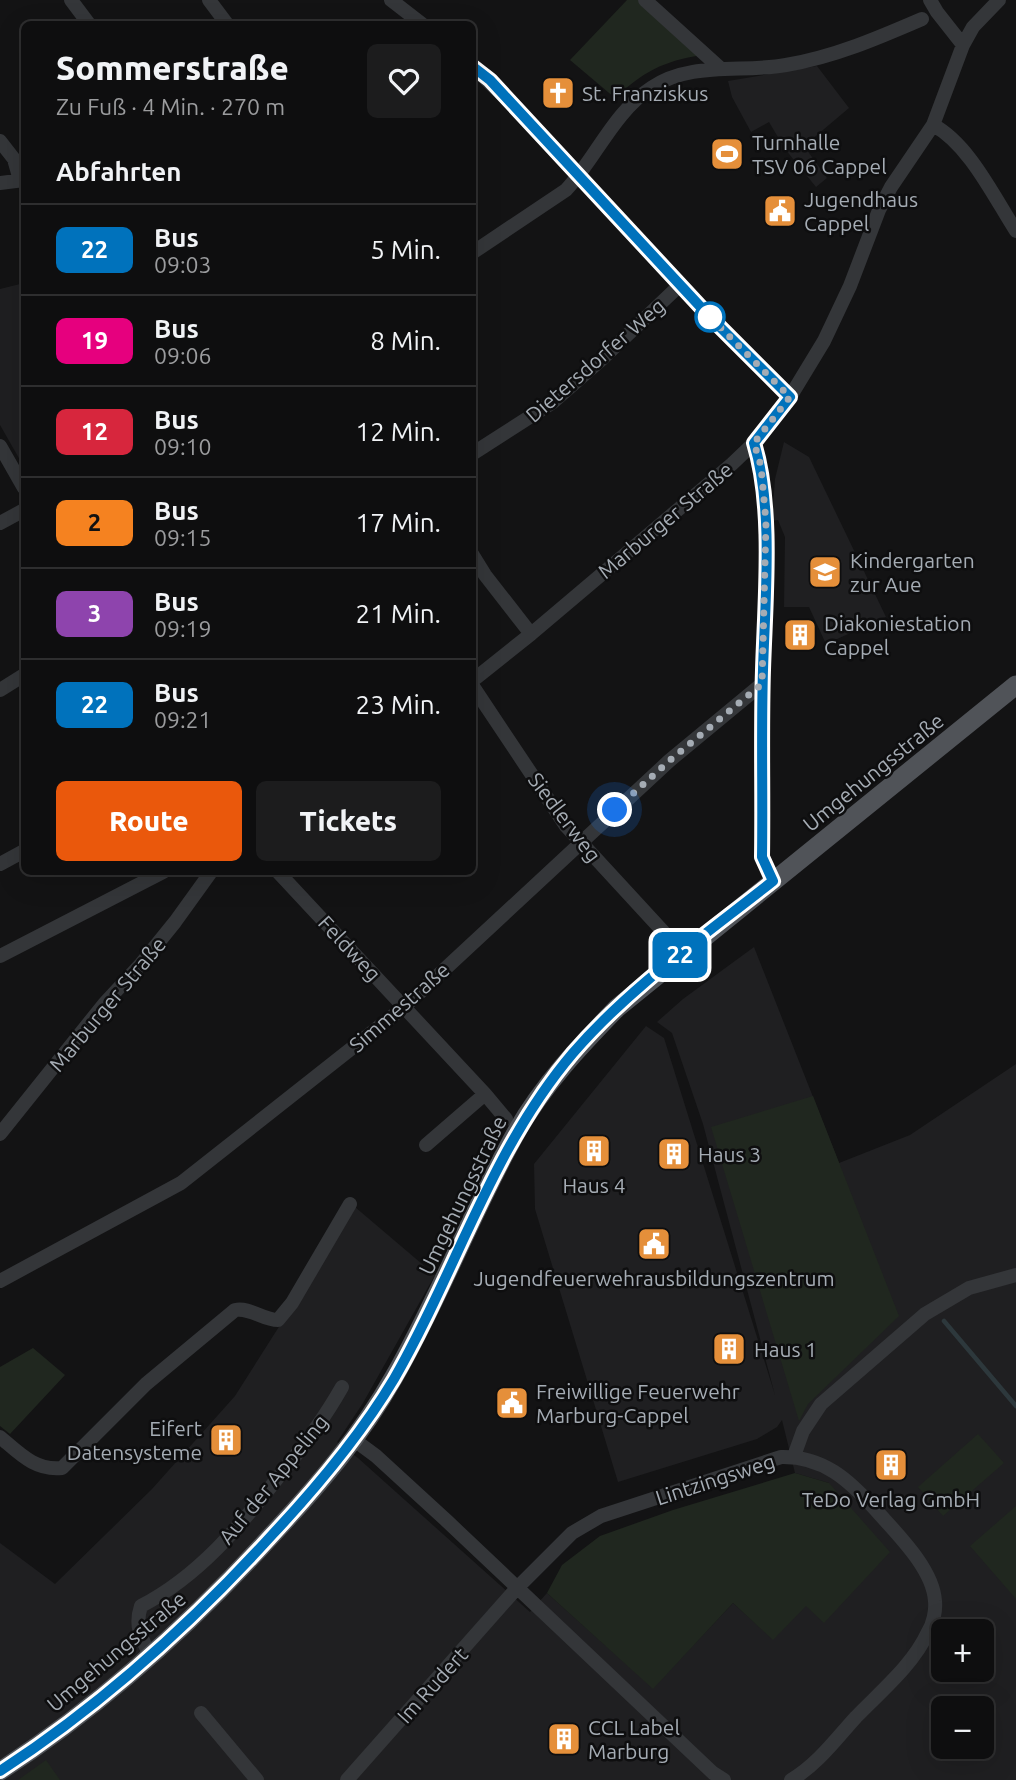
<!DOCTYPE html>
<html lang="de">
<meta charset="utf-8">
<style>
body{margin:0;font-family:Ubuntu,sans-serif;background:#1c1c1d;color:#f1f3f6;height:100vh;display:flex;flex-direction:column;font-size:26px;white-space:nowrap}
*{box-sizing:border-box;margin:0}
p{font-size:23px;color:#9b9c9e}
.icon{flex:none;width:38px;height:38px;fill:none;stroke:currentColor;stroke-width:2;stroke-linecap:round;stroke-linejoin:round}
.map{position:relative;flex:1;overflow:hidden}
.drawer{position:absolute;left:21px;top:21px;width:455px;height:854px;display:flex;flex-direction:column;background:#0e0e0f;border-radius:10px;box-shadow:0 7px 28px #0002,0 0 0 2px #2e2e2f}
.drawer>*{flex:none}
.badge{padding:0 14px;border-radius:10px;font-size:24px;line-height:46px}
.fabs{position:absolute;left:931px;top:1619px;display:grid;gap:14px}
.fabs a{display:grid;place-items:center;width:63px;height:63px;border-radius:10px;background:#0e0e0f;box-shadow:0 7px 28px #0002,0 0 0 2px #2e2e2f;font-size:35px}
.you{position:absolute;width:35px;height:35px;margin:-18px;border:5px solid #fff;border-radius:50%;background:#1a73e8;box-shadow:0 0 0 10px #1a73e833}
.map>.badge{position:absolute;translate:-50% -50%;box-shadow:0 0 0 4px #fff}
h2{padding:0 35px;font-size:26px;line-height:63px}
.round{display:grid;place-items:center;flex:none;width:74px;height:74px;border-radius:10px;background:#1c1c1d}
.headline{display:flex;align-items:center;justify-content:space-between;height:119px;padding:0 35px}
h1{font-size:33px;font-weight:800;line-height:52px}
.primary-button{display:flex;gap:14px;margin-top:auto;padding:14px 35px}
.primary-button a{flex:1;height:80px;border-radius:10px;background:#ea580c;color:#fff;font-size:28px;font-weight:800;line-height:80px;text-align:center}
.primary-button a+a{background:#1c1c1d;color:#f1f3f6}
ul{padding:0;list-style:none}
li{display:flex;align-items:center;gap:21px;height:91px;padding:0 35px;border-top:2px solid #2e2e2f}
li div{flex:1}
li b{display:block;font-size:26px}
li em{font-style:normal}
li .badge{min-width:77px;font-weight:700;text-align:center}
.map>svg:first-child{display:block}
.built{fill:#1f1f21;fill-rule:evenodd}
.green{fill:#20271f}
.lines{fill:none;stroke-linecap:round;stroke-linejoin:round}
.stream{stroke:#2d383c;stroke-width:4.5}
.minor{stroke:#343639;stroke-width:14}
.major{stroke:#505358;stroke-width:19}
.line-casing{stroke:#fff;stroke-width:16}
.line{stroke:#0072bc;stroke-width:10}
.walk{stroke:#a5acb4;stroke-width:7;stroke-dasharray:0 12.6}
.stop-dot{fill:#fff;stroke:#0072bc;stroke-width:3.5}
.labels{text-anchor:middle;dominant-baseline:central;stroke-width:5;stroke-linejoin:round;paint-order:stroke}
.poi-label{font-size:21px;fill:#a5acb4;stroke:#0e0e0f;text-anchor:start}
.street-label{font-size:21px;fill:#a5acb4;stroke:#0e0e0f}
</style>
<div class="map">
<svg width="1016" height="1780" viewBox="0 0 1016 1780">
<rect width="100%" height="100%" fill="#131314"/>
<!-- built -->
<path class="built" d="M817,66L849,108L804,146L827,178L816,187L785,149L769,122L751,132L732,97L728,81Z
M24,283V467L0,425V289Z
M784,442L809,457L886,617L826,644L809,607H784L785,537L778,520L772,521L775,479Z
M754,947L839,1163L910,1135L1016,1064V1780H0V1543L55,1584L152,1489L235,1396L355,1207L435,1275L363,1403L337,1442L358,1458L530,1612L547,1593L653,1688L733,1603L773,1639L829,1483L795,1473L782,1420L777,1427L757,1439L618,1482L535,1209L534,1164L646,1026L664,1038L775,1395L703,1124L672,1033L657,1022L683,999ZM943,1631H982V1670H943ZM943,1708H982V1746H943Z"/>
<!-- green -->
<path class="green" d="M627,0H642L702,55C663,61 643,72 615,98L570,60Z
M813,1096L899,1316L808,1404L799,1421L711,1127Z
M33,1348L65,1375L10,1434L0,1426V1367Z
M978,1434L1004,1463L943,1516L918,1487Z
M795,1473L829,1483L890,1552L824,1623L806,1606L773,1640L733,1603L653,1689L547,1593L562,1565L600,1536L673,1510Z
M1016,1506V1599L970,1546Z
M46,1760L60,1780H18Z"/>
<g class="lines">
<!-- stream -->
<path class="stream" d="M944,1321L1016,1406"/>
<!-- minor -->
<path class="minor" d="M71,0L89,24
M209,0L227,24
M391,0L422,24
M645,0L720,68
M930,0L937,12L963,45
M472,66L520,112L709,316L790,397
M933,125C969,144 994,197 1016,231
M0,141L14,159L20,180
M0,183L24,180
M472,253L566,190C596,158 613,113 651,88C690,61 742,73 786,65C834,57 878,38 922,19
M754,443C775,509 765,606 763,676C761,736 763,796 762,857L773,881
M0,446L24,488
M472,454L553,402L602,359L680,285
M0,523L24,510
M472,554L485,575L531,634
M472,681L531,634L732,464L754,443L790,397L824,341L850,286L879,210L891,187L933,125L963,45L973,27L999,0
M472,685L566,826L670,939
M0,690L24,675
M0,864L24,851
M278,872L485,1094L506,1119
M0,956L163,872
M0,1134L104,1004L141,964L175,922L211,872
M426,1145L485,1094
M0,1281L181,1183L404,1007L669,761L762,684
M0,1437C19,1453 35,1471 62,1468L146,1384L235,1310C250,1307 263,1320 278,1320L292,1303L350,1204
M353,1439L376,1456L448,1522L713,1773L724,1780
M794,1456L803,1431L821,1404L925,1314L969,1288L1016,1275
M151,1657C142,1639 134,1627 141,1606C199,1576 240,1526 280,1475C303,1447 324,1419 342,1387
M201,1713L257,1780
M347,1780L516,1589L572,1533L601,1516L781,1457C823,1456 849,1480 875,1509C896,1533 933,1568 935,1601C936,1611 933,1624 928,1632C913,1665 881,1691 856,1717C836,1739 817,1765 791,1780"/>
<!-- major -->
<path class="major" d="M0,1771C102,1705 190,1625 271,1536C317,1487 361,1436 394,1377C440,1297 472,1211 517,1131C543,1085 580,1046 617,1008L1016,685"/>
</g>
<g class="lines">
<defs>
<path id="line" d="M0,1771C102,1705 190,1625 272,1535C317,1487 360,1436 394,1379C456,1272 492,1148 573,1053C630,987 705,935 773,881L762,857C763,795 761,732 763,670C765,601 774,508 754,443L790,397L709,316L490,80L472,66"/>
</defs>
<!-- line casing -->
<use href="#line" class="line-casing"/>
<!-- line -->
<use href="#line" class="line"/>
<!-- walk -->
<path class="walk" d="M615,810L669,761L762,684L766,522L761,466L754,443L790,397L710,317"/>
</g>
<!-- icons -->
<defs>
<symbol id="church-square" viewBox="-11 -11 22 22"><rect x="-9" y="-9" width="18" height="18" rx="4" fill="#e58f3a" stroke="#0e0e0f"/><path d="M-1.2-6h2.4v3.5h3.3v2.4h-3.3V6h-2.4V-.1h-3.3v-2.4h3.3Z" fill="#fff"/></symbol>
<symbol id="stadium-square" viewBox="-11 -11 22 22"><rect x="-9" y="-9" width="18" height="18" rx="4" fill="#e58f3a" stroke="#0e0e0f"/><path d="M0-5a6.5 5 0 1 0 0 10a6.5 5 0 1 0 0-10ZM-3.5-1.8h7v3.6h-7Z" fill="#fff"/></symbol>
<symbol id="civic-square" viewBox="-11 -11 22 22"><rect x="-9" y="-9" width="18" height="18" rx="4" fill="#e58f3a" stroke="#0e0e0f"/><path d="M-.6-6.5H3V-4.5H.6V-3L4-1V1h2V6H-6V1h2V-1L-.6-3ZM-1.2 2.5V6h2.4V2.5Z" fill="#fff"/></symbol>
<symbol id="school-square" viewBox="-11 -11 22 22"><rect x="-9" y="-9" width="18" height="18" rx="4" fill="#e58f3a" stroke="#0e0e0f"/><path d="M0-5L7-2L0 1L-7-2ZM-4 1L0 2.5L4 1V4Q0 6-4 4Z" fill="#fff"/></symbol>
<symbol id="building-square" viewBox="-11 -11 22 22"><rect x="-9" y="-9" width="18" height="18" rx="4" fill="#e58f3a" stroke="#0e0e0f"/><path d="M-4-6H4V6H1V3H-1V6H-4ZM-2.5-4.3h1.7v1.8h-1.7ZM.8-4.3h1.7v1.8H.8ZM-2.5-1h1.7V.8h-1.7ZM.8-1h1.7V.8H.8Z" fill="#fff"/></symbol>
</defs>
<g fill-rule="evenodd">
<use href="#church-square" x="539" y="74" width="38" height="38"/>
<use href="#stadium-square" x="708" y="135" width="38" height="38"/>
<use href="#civic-square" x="761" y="192" width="38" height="38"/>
<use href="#school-square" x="806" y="553" width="38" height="38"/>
<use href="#building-square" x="781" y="616" width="38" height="38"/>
<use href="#building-square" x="575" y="1132" width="38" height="38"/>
<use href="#building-square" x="655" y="1135" width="38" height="38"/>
<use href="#civic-square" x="635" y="1225" width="38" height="38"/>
<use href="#building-square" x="710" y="1330" width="38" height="38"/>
<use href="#civic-square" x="493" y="1384" width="38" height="38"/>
<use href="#building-square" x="207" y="1421" width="38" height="38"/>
<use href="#building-square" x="872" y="1446" width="38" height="38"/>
<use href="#building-square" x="545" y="1720" width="38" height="38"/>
</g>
<!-- markers -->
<circle class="stop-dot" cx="710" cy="317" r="14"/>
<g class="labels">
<!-- poi labels -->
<g class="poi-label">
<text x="582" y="93">St. Franziskus</text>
<text x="752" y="142">Turnhalle<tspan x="752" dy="24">TSV 06 Cappel</tspan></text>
<text x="804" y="199">Jugendhaus<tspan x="804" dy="24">Cappel</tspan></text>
<text x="850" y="560">Kindergarten<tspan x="850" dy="24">zur Aue</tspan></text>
<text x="824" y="623">Diakoniestation<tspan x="824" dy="24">Cappel</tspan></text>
<text x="698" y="1154">Haus 3</text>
<text x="594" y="1185" text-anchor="middle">Haus 4</text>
<text x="654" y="1278" text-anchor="middle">Jugendfeuerwehrausbildungszentrum</text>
<text x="754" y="1349">Haus 1</text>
<text x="536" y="1391">Freiwillige Feuerwehr<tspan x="536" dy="24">Marburg-Cappel</tspan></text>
<text x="202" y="1428" text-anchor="end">Eifert<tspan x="202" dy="24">Datensysteme</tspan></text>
<text x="891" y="1499" text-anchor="middle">TeDo Verlag GmbH</text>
<text x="588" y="1727">CCL Label<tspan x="588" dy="24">Marburg</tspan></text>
</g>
<!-- street labels -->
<g class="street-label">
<text transform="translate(595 360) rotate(-41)">Dietersdorfer Weg</text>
<text transform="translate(665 520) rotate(-40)">Marburger Straße</text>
<text transform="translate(873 772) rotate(-39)">Umgehungsstraße</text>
<text transform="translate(565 817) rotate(53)">Siedlerweg</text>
<text transform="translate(350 948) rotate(47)">Feldweg</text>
<text transform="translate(107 1004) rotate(-50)">Marburger Straße</text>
<text transform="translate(399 1007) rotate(-41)">Simmestraße</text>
<text transform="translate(462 1195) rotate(-64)">Umgehungsstraße</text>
<text transform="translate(273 1479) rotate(-51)">Auf der Appeling</text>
<text transform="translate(715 1479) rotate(-18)">Lintzingsweg</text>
<text transform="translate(116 1651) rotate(-40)">Umgehungsstraße</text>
<text transform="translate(432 1685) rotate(-48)">Im Rudert</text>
</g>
</g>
</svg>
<div class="fabs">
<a>+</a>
<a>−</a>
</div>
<div class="you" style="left:615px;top:810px"></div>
<b class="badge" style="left:680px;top:955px;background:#0072bc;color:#fff">22</b>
<section class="drawer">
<div class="headline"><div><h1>Sommerstraße</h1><p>Zu Fuß · 4 Min. · 270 m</p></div><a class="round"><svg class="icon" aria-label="heart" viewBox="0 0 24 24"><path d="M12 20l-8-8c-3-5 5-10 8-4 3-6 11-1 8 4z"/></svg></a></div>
<h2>Abfahrten</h2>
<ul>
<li><span class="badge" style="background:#0072bc;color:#fff">22</span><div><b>Bus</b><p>09:03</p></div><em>5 Min.</em></li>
<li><span class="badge" style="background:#e6007e;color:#fff">19</span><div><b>Bus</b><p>09:06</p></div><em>8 Min.</em></li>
<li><span class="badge" style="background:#d7263d;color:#fff">12</span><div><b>Bus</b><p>09:10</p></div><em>12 Min.</em></li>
<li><span class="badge" style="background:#f58220;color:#111">2</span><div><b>Bus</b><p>09:15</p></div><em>17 Min.</em></li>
<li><span class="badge" style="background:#8e44ad;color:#fff">3</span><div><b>Bus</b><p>09:19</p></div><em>21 Min.</em></li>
<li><span class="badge" style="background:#0072bc;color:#fff">22</span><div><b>Bus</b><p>09:21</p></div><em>23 Min.</em></li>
</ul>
<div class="primary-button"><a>Route</a><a>Tickets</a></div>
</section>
</div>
